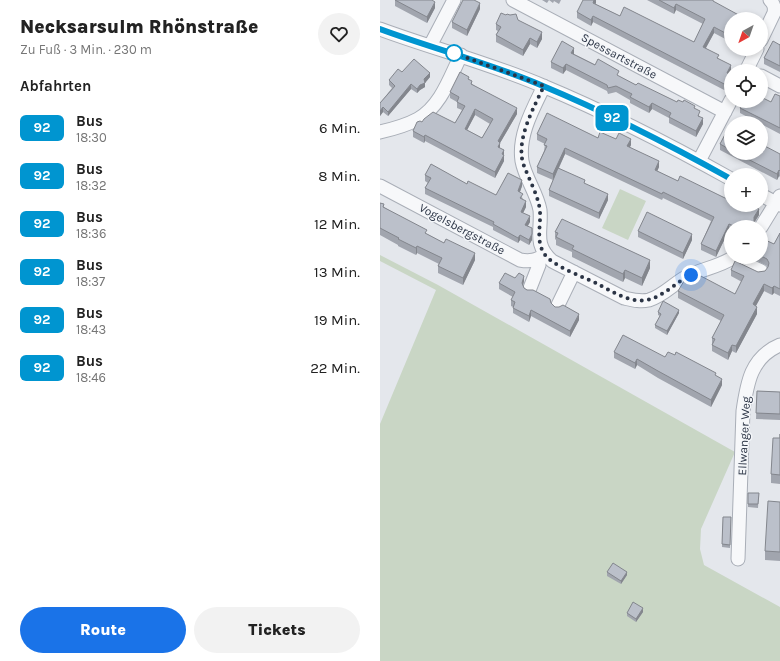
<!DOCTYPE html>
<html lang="de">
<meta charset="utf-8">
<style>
body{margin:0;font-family:Karla,sans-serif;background:#f2f2f2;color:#222;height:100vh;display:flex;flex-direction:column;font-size:15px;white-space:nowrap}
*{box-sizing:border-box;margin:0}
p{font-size:13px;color:#767676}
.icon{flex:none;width:22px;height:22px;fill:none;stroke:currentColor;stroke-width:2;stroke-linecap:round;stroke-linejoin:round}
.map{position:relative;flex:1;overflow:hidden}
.panel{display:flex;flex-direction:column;background:#fff;width:380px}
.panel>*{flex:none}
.badge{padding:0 8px;border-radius:6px;font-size:14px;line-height:26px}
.needle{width:26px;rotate:220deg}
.fabs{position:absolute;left:344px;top:12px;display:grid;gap:8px}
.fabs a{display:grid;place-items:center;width:44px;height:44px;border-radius:50%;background:#fff;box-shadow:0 2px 6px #0003;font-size:20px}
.you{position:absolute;width:20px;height:20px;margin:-10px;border:3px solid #fff;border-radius:50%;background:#1a73e8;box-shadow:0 0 0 6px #1a73e833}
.map>.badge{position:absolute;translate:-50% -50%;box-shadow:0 0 0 2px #fff}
h2{padding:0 20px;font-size:15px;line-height:36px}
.round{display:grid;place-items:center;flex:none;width:42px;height:42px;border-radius:21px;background:#f2f2f2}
.summary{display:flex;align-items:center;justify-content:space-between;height:68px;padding:0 20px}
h1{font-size:19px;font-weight:800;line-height:30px}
.cta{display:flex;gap:8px;margin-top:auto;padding:8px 20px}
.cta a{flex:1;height:46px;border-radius:24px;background:#1a73e8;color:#fff;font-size:16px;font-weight:800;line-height:46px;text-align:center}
.cta a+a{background:#f2f2f2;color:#222}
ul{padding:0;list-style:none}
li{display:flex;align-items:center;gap:12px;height:48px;padding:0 20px}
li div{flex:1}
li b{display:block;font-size:15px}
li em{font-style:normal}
li .badge{min-width:44px;font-weight:700;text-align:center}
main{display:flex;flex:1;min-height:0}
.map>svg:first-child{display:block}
.green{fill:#c9d6c5}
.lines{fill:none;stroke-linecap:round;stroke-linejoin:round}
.minor-casing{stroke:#a9aeb7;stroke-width:15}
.minor{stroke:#f7f8fa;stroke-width:13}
.wall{fill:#a1a5ae;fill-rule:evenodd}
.shaded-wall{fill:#83868d}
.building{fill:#bbc0ca;stroke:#83868d;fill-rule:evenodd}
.line-casing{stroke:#fff;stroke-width:9}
.line{stroke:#0095d0;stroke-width:6}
.walk{stroke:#2b3445;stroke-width:4;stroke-dasharray:0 7.2}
.stop-dot{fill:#fff;stroke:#0095d0;stroke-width:2}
.labels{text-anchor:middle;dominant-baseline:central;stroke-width:3;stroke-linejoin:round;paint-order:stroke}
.street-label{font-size:12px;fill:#2b3445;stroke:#f4f6f9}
</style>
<main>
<section class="panel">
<div class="summary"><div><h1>Necksarsulm Rhönstraße</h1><p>Zu Fuß · 3 Min. · 230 m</p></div><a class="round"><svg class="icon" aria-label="heart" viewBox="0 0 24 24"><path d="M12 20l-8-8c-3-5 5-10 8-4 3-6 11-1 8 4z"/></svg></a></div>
<h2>Abfahrten</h2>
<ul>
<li><span class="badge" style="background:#0095d0;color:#fff">92</span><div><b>Bus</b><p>18:30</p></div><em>6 Min.</em></li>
<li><span class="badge" style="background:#0095d0;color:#fff">92</span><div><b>Bus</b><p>18:32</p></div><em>8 Min.</em></li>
<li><span class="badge" style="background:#0095d0;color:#fff">92</span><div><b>Bus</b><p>18:36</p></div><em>12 Min.</em></li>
<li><span class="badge" style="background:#0095d0;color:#fff">92</span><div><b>Bus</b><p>18:37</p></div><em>13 Min.</em></li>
<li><span class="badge" style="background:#0095d0;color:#fff">92</span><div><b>Bus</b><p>18:43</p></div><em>19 Min.</em></li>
<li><span class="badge" style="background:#0095d0;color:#fff">92</span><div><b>Bus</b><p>18:46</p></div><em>22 Min.</em></li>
</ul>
<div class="cta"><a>Route</a><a>Tickets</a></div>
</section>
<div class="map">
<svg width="400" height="661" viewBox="0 0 400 661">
<rect width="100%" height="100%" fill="#e4e7ec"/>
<!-- green -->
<path class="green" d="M240,189L266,201L248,240L222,228Z
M0,255L58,285L355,452L321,529L320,549L324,565L400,607V661H0V424L56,290L0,261Z"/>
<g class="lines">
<defs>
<path id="minor" d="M133,0L345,112
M0,29C54,49 110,63 163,86C228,113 290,145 351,179
M381,40L394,13C395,7 394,4 390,0
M50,46L74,0
M366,71L377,49
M381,76L400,86
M164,86C153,109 138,135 142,161C145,178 157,193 160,210C162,231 153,244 172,261L244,298C253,300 260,302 269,300C283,296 293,284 306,277C321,269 339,267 354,257
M0,132C13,129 27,125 38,119C61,106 70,77 81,55
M319,161L351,100
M0,186L140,260C151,262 156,260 165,255
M381,195L400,205
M381,227L400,196
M353,258L381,271
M150,288L159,265L157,259
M178,305L194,272
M358,559L363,411C367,383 371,357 400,345"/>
</defs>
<!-- minor casing -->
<use href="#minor" class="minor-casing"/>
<!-- minor -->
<use href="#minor" class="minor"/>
</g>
<!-- wall -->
<path class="wall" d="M15,0L55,8L47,23L15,6Z
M162,0H181L179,4L174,1L173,3L169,0L167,3Z
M216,0L215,4L240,16L314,42L323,24L296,10L294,14L267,0H333V1L351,19V42L334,33L326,48L339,59L351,71L349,74L348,92L213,22L211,26L197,18V12Z
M100,9L87,36L72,28V22Z
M126,15L138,20L162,39L157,48L150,44L143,56L116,42V35L118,31L116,30V24Z
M400,44V72L384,64V58Z
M194,54L256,85L297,102L315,109L320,117L323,124L316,137L289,123V118L272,109L269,113L250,103V100L236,92L228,94L227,91L186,70L183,74L171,68V62Z
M22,72L50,77L45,83V87L40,90L37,93L31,89L8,116L3,112L0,116V103L12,88L9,85V80Z
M89,79L92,84L137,114L120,143V149L124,150V161L115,178L45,141L44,143L33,137V131L42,122L75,123L82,110L77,108V102L70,98V92ZM95,115L110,124L102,138L87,130Z
M400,96V134L381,124V123H379L360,113V108L391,102Z
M351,126V153H381L400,154V177L399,176L397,180L340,150V144Z
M157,134L236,139L251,145L250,147L279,167L277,171L298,181L379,215L374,223V227H351V231L349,230L336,257L321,250V244L331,221L283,198L282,200L185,154L179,168L205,184L228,200L219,219L169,196V190L173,180L157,173V167L164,151L165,144L157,140Z
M45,175L87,184L116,195L142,186L140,192L146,207L143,213L150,222L148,226L152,240L149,245L140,240L138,243L113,230V227L45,194V188L48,183L45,181Z
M0,203L4,207L47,234L95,260L83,285L58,273V266L59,264L37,253L36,255L18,246V245L0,235Z
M258,231L312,240L303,259L258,237Z
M175,232L270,268L262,286L245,278L243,282L192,257V252L176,245V240L175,239Z
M400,233V296L394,293L392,295L384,291L376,306L377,314L356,353L352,351L348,360L332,351V338L341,321L298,298V291L308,283L355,294L362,282L351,276V270L378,272L385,271L388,268L387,266L372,258V257H381V238L394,244Z
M135,278L144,281L143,285L144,288L171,303L175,307L199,320L190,337L151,316L149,322L133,313V307L131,306V300L133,297L119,289V283Z
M278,312L299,313L287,335L275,328V325L280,316L278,315Z
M234,352L285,357L336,376L342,385L331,407L278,378L257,365L255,369L234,358Z
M377,391L400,392V420L376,419Z
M400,434V484L391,483V474L400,438Z
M368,493H379L378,508L368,507Z
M400,502V561L385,560V551Z
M343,517H351L350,548L342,547Z
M227,572L247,575L241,584L227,576Z
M263,612L256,622L247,616V613Z"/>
<!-- shaded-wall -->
<path class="shaded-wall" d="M214,0H216V3L213,9V3Z
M55,2V8L47,23V17Z
M100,3V9L87,36V30Z
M296,4V10L294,14V8Z
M213,16V22L211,26V20Z
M334,27V33L323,53V47Z
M162,32V39L157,48V42Z
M150,38V44L143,56V50Z
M194,48V54L191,59V53Z
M186,64V70L183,74V68Z
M351,65V71L347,79V73Z
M50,73V77L45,83V87L40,90L37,93V89L44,79Z
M351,80V86L348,92V86Z
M31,84V89L8,116V112Z
M272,103V109L269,113V107Z
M3,107V112L0,116V111Z
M137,108V114L120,143V149L118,153V141Z
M95,109V115L85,134V129Z
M323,118V124L316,137V131Z
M45,135V141L44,143V137Z
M251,139V145L247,152V146Z
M185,148V154L173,180V174Z
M124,150V161L115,178V172Z
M279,161V167L275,176V170Z
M399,170V176L397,180V174Z
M142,180V186L138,197V191Z
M228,194V200L219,219V213Z
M146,201V207L141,217V212Z
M379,209V215L374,223V227H372L374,217Z
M150,216V222L145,230V225Z
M349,224V230L336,257V251Z
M152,234V240L149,245V240Z
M312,234V240L303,259V253Z
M140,235V240L138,243V238Z
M37,246V253L36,255V248Z
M95,253V260L83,285V278Z
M270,260V268L262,286V278Z
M245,270V278L243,282V274Z
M144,276V281L142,289V283Z
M384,284V291L373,311V304Z
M394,286V293L392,295V288Z
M377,307V314L356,353V346Z
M151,310V316L149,322V316Z
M299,310V313L287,335V331Z
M199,314V320L190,337V331Z
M352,345V351L348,360V353Z
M257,359V365L255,369V363Z
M342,379V385L331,407V400Z
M247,572V575L241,584V581Z
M263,608V612L256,622V619Z"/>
<!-- building -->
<path class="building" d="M15,0H52L55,2L47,17Z
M83,0H94L100,3L87,30L72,22Z
M203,0H214L213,3L240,16L244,7L314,42L325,19L296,4L294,8L279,0H333V1L366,19H351V36L334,27L323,47L339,55L337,58L351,65L347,73L351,75V80L348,86L213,16L211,20L197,12Z
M121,13L126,15L127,14L130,15L136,14L138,20L162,32L157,42L150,38L143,50L116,35L121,27L116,24Z
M182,41L194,48L191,53L215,65L218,59L239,71L237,75L256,85L258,83L297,102L298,100L303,102L304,100L315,106L314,108L320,111L318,116L323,118L316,131L289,117L291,113L272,103L269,107L250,97L252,94L236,86L228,88L227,85L186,64L183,68L171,62Z
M393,41L400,45V44V66L384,58Z
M34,59L50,73L44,79L45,83L40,85L37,89L31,84L8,112L3,107L0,111V103L15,86L9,80L18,69L22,72Z
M80,72L89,77L88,79L92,81L91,84L137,108L118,141L120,143L118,147L124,150L122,154L124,155L115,172L45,135L44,137L33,131L37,122L40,121L42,122L44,119L53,112L75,123L85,106L77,102L79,97L70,92ZM95,109L113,119L102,138L85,129Z
M395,94L400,96V128L360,108L364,101H381V97L391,102Z
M167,113L218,138L220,132L236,139L239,133L251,139L247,146L279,161L275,170L298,181L300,176L347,199L349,196L351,197V205H369L379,209L374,217V224L372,227H356L349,224L336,251L321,244L334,217L283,192L282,194L185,148L173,174L157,167L167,146L164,145L167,139L157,134Z
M350,125L351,126V150L340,144Z
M381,144L400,154V171L399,170L397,174L356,153H381Z
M51,164L87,184L88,181L116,195L128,173L142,180L138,191L143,194L140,198L146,201L141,212L150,216L145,225L152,228V234L149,240L140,235L138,238L113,224L114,222L45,188L51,178L45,175Z
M178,168L205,180L204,183L228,194L219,213L169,190Z
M0,203L4,204L3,207L47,230L45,233L64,243L66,239L95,253L83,278L58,266L62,258L37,246L36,248L18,239L19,238L0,228Z
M267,212L312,234L303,253L258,231Z
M182,219L270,260L262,278L245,270L243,274L192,249L194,246L176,237L178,233L175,232Z
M400,233V289L394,286L392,288L384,284L373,304L377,307L356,346L352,345L348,353L332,345L335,339L332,338L344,315L298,291L304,281L308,283L312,276L317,274L355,294L364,276L351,270L355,261L378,272L385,271L388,267L389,263L387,259L381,256V238L394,244Z
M125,273L135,278L139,273L144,276L142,283L144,288L147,290H153L170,299L171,303L175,307H179L183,305L199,314L190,331L151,310L149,316L133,308L135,302L131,300L135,292L119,283Z
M283,301L299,310L287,331L275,325L281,314L278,312Z
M243,335L285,357L288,352L295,355L296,352L336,373L335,375L342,379L331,400L278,371L257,359L255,363L234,352Z
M377,391L400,392V414L376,413Z
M400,434V475L391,474L393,438H400Z
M368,493H379L378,504H368Z
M388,501L400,502V552L385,551Z
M343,517H351L350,545L342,544Z
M233,563L247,572L241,581L227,572Z
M253,602L263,608L256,619L247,613Z"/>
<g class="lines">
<defs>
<path id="line" d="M0,29C54,49 110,63 163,86C228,113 290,145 351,179"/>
</defs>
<!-- line casing -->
<use href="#line" class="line-casing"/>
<!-- line -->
<use href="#line" class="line"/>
<!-- walk -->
<path class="walk" d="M74,53L164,86C154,107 136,139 143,163C148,178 159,196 160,212C161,226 155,243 166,256C174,266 203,277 216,283C232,291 248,303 267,300C283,297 296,282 311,275"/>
</g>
<!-- markers -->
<circle class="stop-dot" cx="74" cy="53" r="8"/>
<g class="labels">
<!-- street labels -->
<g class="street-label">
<text transform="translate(239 56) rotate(28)">Spessartstraße</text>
<text transform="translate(82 229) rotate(28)">Vogelsbergstraße</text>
<text transform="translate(364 436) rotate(-87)">Ellwanger Weg</text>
</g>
</g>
</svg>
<div class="fabs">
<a><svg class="needle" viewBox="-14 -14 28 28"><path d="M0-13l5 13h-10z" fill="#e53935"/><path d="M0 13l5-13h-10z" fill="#767676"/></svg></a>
<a><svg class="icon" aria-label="locate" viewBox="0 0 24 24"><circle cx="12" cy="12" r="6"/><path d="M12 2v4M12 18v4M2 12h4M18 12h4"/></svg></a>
<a><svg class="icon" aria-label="layers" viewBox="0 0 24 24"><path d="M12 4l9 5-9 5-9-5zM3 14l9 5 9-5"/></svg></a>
<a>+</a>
<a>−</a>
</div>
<div class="you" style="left:311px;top:275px"></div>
<b class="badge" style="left:232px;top:118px;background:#0095d0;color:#fff">92</b>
</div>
</main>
